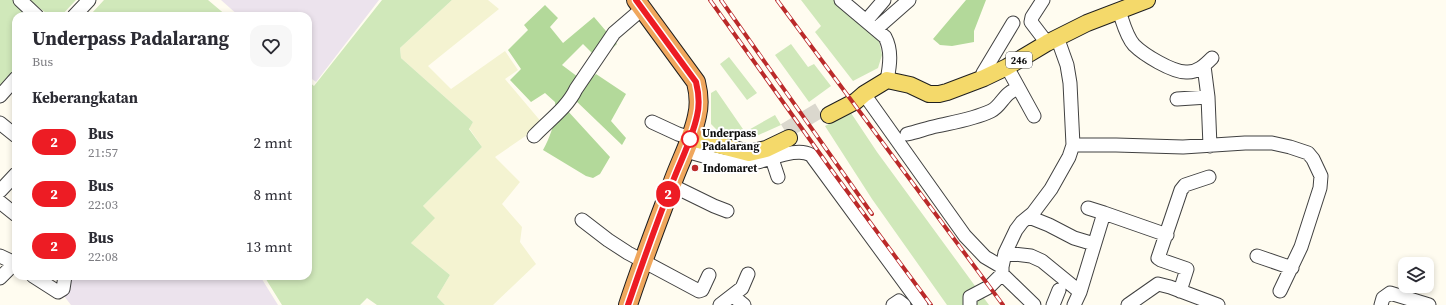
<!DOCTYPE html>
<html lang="id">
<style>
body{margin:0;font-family:"Source Serif 4",serif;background:#f7f7f7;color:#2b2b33;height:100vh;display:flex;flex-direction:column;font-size:15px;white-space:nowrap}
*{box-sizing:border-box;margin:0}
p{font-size:13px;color:#7c7c81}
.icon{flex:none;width:22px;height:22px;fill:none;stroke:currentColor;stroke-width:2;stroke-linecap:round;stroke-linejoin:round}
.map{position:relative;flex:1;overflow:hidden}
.drawer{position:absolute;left:12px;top:12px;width:300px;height:268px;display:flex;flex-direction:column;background:#fff;border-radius:12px;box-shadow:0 2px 6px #0003}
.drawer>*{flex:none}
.badge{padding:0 8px;border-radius:13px;font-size:14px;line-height:26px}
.buttons{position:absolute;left:1398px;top:257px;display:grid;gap:8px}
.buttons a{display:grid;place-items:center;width:36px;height:36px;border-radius:8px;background:#fff;box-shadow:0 2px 6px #0003;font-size:20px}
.map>.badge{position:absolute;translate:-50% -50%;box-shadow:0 0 0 2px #fff}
h2{padding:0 20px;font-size:15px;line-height:36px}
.round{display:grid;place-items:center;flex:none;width:42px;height:42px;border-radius:12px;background:#f7f7f7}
.headline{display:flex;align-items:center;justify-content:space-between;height:68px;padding:0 20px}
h1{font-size:19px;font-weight:700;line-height:30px}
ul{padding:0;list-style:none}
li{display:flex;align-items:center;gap:12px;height:52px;padding:0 20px}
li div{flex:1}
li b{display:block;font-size:15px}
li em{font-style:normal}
li .badge{min-width:44px;font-weight:700;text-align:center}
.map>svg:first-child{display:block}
.industrial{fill:#ece3ed}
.farmland{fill:#f4f3d1}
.green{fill:#d0e8ba}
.forest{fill:#b3d99a}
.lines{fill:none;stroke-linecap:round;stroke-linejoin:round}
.major-tunnel{stroke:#dbd8ce;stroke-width:16;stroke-dasharray:16 8;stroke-linecap:butt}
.minor-casing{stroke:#414141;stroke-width:15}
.major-casing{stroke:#1f1f1f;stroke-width:18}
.highway-casing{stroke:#1f1f1f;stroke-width:20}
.minor{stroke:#fff;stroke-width:13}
.major{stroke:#f4d96a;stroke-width:16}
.highway{stroke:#f0a75d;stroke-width:18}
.rail-casing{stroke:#bb2a2a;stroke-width:4}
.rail{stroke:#fff;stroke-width:2.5;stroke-dasharray:8;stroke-linecap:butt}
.line-casing{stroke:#fff;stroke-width:9}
.line{stroke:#ed1c24;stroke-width:6}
.stop-dot{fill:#fff;stroke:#ed1c24;stroke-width:2}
.poi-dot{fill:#bb2a2a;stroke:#fff;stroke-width:1.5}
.labels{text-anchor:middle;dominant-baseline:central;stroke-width:4;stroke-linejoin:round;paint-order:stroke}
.shield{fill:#fff;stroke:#565656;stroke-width:1}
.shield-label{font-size:10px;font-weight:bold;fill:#0e0e0e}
.stop-label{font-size:11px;font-weight:bold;fill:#0e0e0e;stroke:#fff;text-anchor:start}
.poi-label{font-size:11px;font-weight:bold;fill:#0e0e0e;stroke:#fff;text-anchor:start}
</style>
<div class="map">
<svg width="1446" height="305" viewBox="0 0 1446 305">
<rect width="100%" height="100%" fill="#fffcf0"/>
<!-- industrial -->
<path class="industrial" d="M221,0H379L316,82L308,76V16H239Z
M68,276H260L278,305H71L64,296Z"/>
<!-- farmland -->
<path class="farmland" d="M452,0H488L499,9L428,66L451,89L505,51L518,70L505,79L543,124L495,157L520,182L502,204L522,227L520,242L536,264L493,305H445L437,297L450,275L411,243L423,206L482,147L469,128L473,122L401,58L400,48Z"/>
<!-- green -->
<path class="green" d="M0,0H14L34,16H16V75L0,93Z
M29,0H76L61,16H50Z
M104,0H208L227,16H96L92,13Z
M382,0H452L400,48L401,58L473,122L469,129L482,147L423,206L435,218L411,243L450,275L437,297L445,305H377L367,298L360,305H282L264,276H308V81L314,86Z
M801,0H835L844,11L860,21L875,33L879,41L882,55L878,68L853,81L815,32L821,26Z
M791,44L808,67L814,64L831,86L809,102L775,55Z
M729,57L757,93L747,100L720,64Z
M716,90L745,132L775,115L781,125L752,138H730L718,131L711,124V93Z
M851,113L877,152L989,305H947L872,199L825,126Z"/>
<!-- forest -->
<path class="forest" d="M966,0H986L974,31V42L952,46L940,45L933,39Z
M545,5L558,18L550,27L563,43L594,17L617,44L599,60L583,44L562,65L586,83L596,74L626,94L611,121L626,138L622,145L574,99L566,109L610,157L600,174L593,178L586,176L543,150C551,135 557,119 555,102L545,93L531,102L510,80L521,69L508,50L528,30L524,25Z"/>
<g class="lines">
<!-- major-tunnel -->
<path class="major-tunnel" d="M785,131L825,107"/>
<defs>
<path id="minor" d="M20,0L37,16
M841,0L885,37C892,50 890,65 887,80
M1043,0L1032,17L1031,22L1047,43
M1119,11C1123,22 1126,36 1134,45C1144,55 1172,72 1186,72C1197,73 1205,65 1212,58
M74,16L89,0
M866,21L884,0
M876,29L909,0
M1204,66L1208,97L1210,146
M1007,67L1034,116
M984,78L983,73L1013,23
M864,94L965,236L985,257L1002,267
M0,96L16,78
M1177,99L1208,97
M652,122L678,134L691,138
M0,123L16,136
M907,134C917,132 927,128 937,126C955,122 974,119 991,111C1002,106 1004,91 1019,89
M534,136C548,121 567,108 576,89L614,33L642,9
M1073,145H1116L1183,147L1245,143H1272L1290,147L1308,153L1313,159L1321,176L1320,188L1301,247L1280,291
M686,151C707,157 730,165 752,163C769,161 796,146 811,155L921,305
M772,159L778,177
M671,185L714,206L727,211
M0,191L16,174
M0,202L16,215
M1088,208L1104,213L1167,235
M1029,217L1049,225L1074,238L1094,244
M582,220L608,240L628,253L699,291L702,290L709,275
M1005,253L1031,256L1042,261L1080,292
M0,256L15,263
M1257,256L1292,268
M1002,274L1034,305
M33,276L58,292L63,289L65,276
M0,278L15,263L16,264
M1180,291L1187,269L1161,260L1158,258L1181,190L1185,185L1209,177
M733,296L744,305
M720,305L742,288L748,274
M893,305L899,301L904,305
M970,305V297L989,287L1002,274V267L1005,253L1016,230L1022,222L1033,213L1051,189L1069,157L1073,145L1070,83L1067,65L1057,37
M1053,305L1059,290
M1074,305L1080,292L1104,213
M1128,305L1158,284L1170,287L1218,305
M1381,305L1383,298L1390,293L1429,305"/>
<path id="major" d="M829,115L856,101L864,94L887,80L910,85L929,94H939L947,92L984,78L1007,67L1047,43L1087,23L1147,0
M691,138L749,153L766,149L789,138"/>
<path id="highway" d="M628,305C641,265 657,224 672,184C680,161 692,140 697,116C700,104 699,94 696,82L636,0"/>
</defs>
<!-- minor casing -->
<use href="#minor" class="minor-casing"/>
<!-- major casing -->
<use href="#major" class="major-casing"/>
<!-- highway casing -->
<use href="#highway" class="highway-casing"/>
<!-- minor -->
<use href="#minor" class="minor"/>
<!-- major -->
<use href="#major" class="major"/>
<!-- highway -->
<use href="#highway" class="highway"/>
<defs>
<path id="rail" d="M710,0L833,172L931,305
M721,0L872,214
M777,0L1003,305"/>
</defs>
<!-- rail casing -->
<use href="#rail" class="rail-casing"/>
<!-- rail -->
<use href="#rail" class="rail"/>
</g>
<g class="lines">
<defs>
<path id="line" d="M628,305C642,264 657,222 673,181C681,160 692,139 697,116C700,104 699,94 696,82L636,0"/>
</defs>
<!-- line casing -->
<use href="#line" class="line-casing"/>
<!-- line -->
<use href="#line" class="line"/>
</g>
<!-- markers -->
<circle class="stop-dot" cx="690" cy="139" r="8"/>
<circle class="poi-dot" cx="695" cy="168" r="4"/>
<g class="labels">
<!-- shield labels -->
<rect class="shield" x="1006" y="52" width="26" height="16" rx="3"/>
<g class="shield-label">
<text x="1019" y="60">246</text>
</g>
<!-- stop labels -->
<g class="stop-label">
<text x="702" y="133">Underpass<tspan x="702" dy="13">Padalarang</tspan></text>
</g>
<!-- poi labels -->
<g class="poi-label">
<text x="703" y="168">Indomaret</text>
</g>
</g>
</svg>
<div class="buttons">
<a><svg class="icon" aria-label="layers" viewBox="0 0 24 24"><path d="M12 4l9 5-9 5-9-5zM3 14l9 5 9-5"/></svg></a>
</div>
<b class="badge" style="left:668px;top:194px;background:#ed1c24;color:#fff">2</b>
<section class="drawer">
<div class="headline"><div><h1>Underpass Padalarang</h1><p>Bus</p></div><a class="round"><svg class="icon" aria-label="heart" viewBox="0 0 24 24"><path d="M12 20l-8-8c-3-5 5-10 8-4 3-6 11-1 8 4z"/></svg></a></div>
<h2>Keberangkatan</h2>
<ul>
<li><span class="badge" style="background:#ed1c24;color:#fff">2</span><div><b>Bus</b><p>21:57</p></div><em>2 mnt</em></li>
<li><span class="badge" style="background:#ed1c24;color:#fff">2</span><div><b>Bus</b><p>22:03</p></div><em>8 mnt</em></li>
<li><span class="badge" style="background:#ed1c24;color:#fff">2</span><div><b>Bus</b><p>22:08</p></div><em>13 mnt</em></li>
</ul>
</section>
</div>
